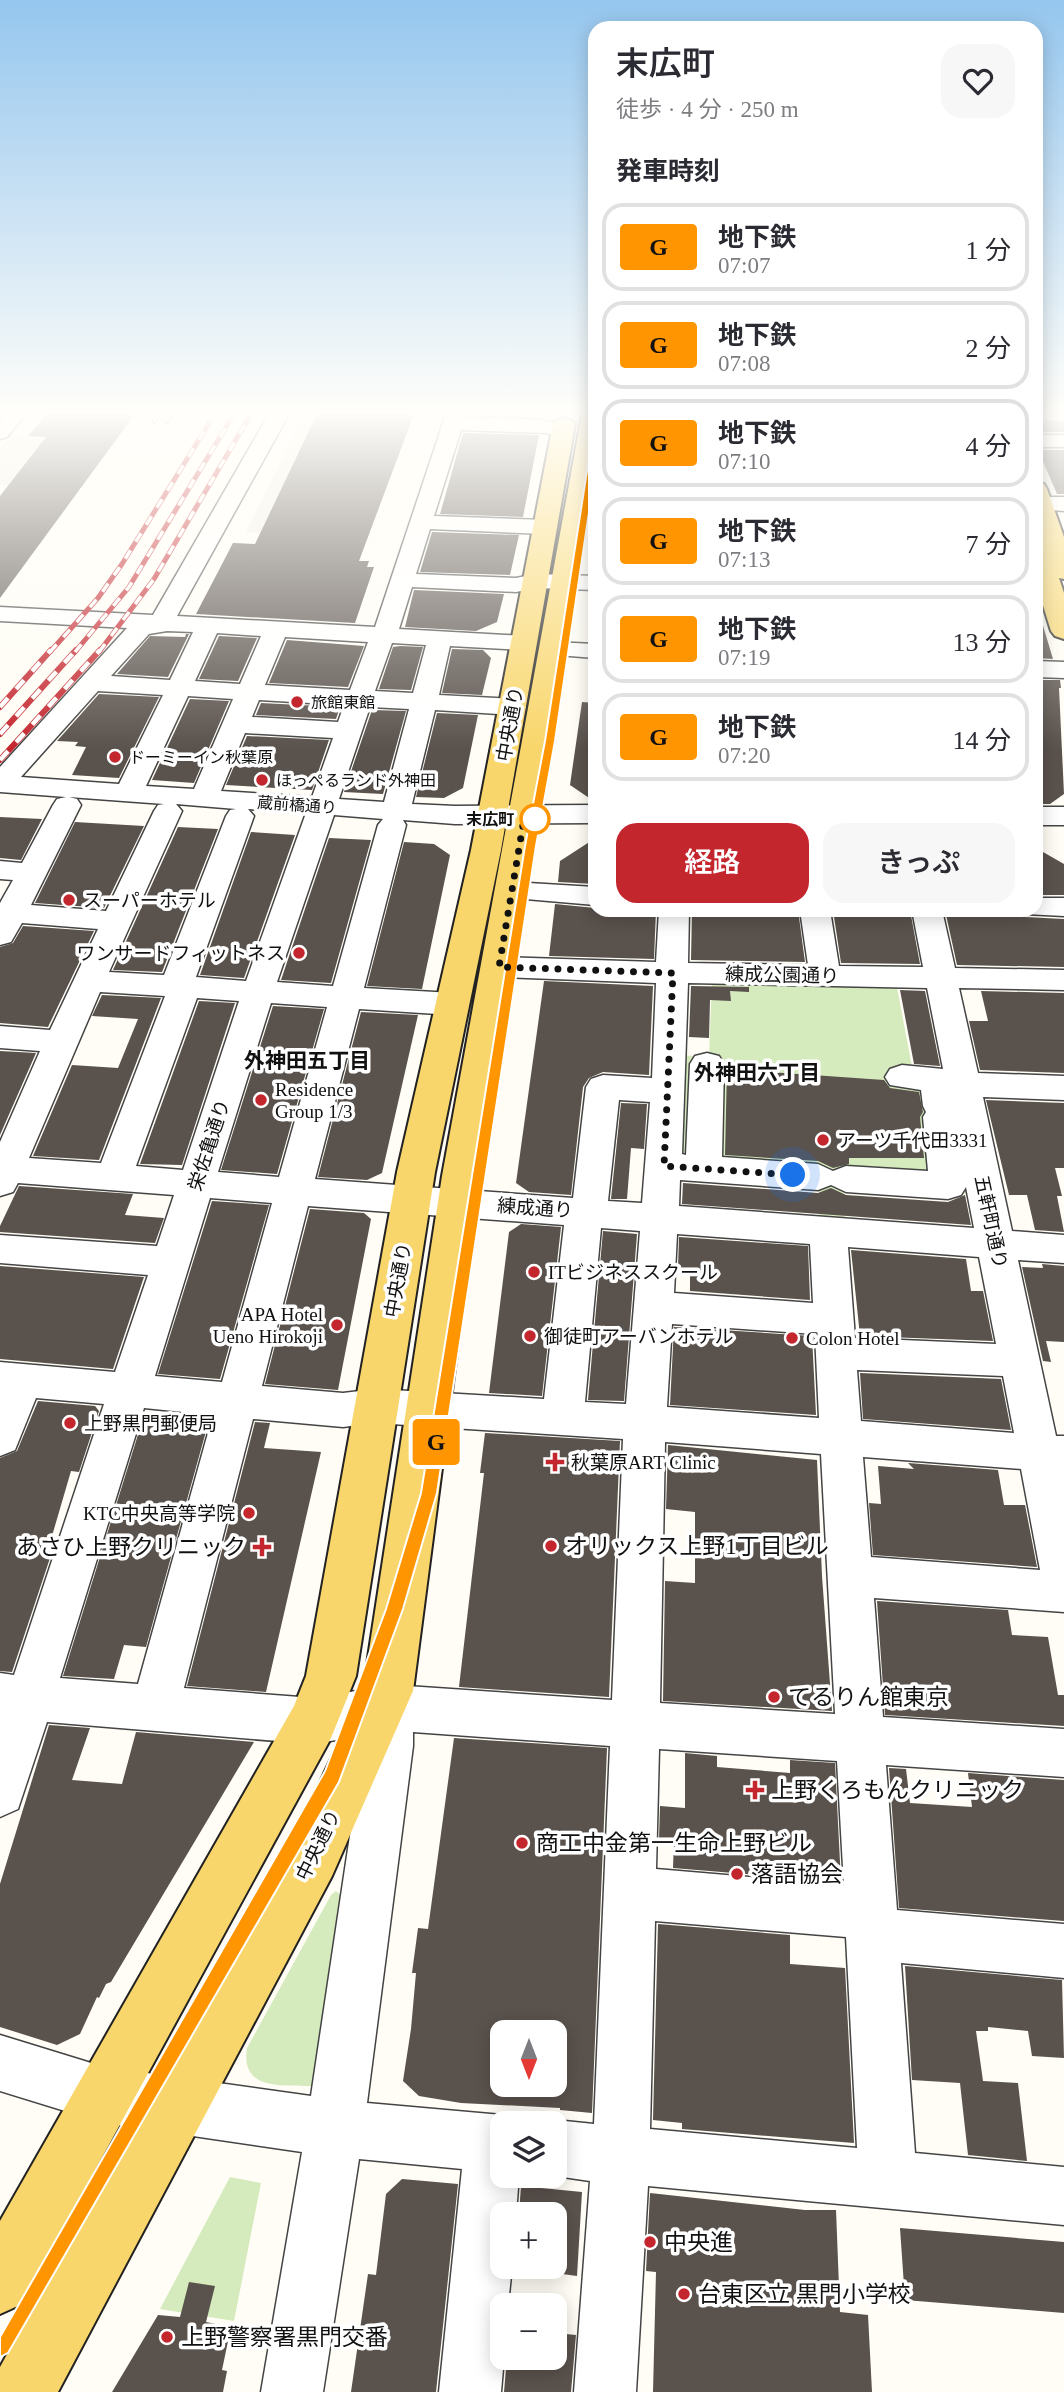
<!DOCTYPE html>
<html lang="ja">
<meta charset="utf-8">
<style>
body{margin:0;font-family:"Times New Roman","Noto Sans JP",serif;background:#f7f7f7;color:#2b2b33;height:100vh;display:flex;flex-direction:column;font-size:26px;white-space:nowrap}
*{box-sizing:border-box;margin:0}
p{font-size:23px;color:#7c7c81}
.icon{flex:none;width:38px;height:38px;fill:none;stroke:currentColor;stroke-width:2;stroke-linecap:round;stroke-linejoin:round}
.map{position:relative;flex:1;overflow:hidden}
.sheet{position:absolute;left:588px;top:21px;width:455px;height:896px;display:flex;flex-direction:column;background:#fff;border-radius:21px;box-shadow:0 4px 18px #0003}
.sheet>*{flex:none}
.badge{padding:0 14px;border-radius:5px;font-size:24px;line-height:46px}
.needle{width:46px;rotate:180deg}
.controls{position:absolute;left:490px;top:2020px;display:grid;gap:14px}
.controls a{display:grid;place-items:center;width:77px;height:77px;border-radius:14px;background:#fff;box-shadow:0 4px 18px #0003;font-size:35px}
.you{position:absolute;width:35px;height:35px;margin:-18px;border:5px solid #fff;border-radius:50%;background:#1a73e8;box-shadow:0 0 0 10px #1a73e833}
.map>.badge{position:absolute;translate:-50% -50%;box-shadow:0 0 0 4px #fff}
h2{padding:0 28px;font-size:26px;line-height:63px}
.round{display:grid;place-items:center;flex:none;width:74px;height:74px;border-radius:21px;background:#f7f7f7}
.head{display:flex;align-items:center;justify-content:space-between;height:119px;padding:0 28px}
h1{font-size:33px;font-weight:600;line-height:52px}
.action{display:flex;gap:14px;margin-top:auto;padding:14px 28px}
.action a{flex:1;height:80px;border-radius:21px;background:#c4262e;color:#fff;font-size:28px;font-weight:600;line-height:80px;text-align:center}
.action a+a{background:#f7f7f7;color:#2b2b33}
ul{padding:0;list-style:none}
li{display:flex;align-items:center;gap:21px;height:88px;margin:0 14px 10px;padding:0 14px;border:4px solid #e1e1e2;border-radius:21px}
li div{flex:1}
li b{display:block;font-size:26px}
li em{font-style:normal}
li .badge{min-width:77px;font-weight:700;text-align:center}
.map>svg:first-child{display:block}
.green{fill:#d5ebbd}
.plaza{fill:#f1ede2}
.building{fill:#5a524d;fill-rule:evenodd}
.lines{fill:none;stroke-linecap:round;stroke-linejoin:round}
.minor-casing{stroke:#444;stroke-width:3}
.major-casing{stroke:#222;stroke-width:4}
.minor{fill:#fff;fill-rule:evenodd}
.major{fill:#f9d66b;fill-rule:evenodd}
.rail-far1-casing{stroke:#c4262e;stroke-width:5}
.rail-casing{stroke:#c4262e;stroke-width:6}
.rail-far1{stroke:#fff;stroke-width:3.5;stroke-dasharray:10;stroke-linecap:butt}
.rail{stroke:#fff;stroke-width:4.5;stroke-dasharray:12;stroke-linecap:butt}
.line{fill:#ff9500;stroke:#fff;stroke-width:2}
.walk{stroke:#111;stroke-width:7;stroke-dasharray:0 12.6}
.poi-dot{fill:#c4262e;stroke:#fff;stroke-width:2.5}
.stop-dot{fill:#fff;stroke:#ff9500;stroke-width:3.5}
.labels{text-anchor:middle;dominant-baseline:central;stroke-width:7;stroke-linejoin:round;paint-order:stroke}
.far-poi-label{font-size:16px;fill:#111;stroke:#fff;text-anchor:start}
.far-street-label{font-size:16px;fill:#111;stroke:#fff}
.far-stop-label{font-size:16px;font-weight:bold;fill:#111;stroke:#fff;text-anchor:end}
.street-label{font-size:19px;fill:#111;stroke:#fff}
.poi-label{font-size:19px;fill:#111;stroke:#fff;text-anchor:start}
.neighbourhood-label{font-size:21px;font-weight:bold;fill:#111;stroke:#fff}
.near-poi-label{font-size:23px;fill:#111;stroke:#fff;text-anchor:start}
</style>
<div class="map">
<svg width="1064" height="2392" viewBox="0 0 1064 2392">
<rect width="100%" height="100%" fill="#fffdf5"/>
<!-- green -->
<path class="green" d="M712,980L896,982L913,1072L973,1194L844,1185L845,1218L819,1216V1185L674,1175L680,1055L709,1057Z
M336,1891L344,1898L312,2086C283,2085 240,2091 247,2048L331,1895Z
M230,2177L261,2183L234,2321L160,2309Z"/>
<!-- plaza -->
<path class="plaza" d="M83,414H89L82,423L8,486L0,485V448L10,435L54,437L73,426Z
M304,414H317L264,527L273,534L246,532Z"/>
<!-- building -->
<path class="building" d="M47,414H135L0,598V496L46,437L28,436Z
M317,414H414L359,561H369L367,567H374L355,623L196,614L233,543L255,544Z
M1043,420L1064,421V432H1036V425Z
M463,433L539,435L523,517L440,514Z
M1038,450H1064V494H1057Z
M432,532L519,535L510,575L420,572Z
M414,590L504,594L497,622L476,631L405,627Z
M1041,619L1053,659L1036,658V620Z
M186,634H189L168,677L117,674L150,636L185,637Z
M219,636L257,638L238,681L199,679Z
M287,640L364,646L348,687L269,683Z
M400,646L423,647L411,690L379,689L393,647Z
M452,649L483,650L491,658L482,695L442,693Z
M1036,680H1060L1061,688H1059L1064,794L1050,804H1036Z
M99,694L159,697L119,778L72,775L86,747L75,746L78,742L57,741Z
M190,699L229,701L194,783L152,780Z
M582,702L595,703V802L570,785Z
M261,703L340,707L336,719L256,715Z
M372,710L406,711L383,794L344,792Z
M437,713L478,715L463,788L444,798L416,797Z
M247,736L329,740L312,790L226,785Z
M0,817L42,819L21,860L0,858Z
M75,822L144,826L104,908L35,903Z
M178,827L218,829L162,972L113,970Z
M251,832L295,835L244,978L200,975Z
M329,838L371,840L331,983L281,980Z
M594,839L592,863H595V884L558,882L560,861Z
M404,842L434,844L450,855L422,989L367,986Z
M1036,848L1064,864V895H1036Z
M555,904L595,908V910H656L654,959L549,956Z
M692,910H798L805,962L691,960Z
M833,910H910L920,964L841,963Z
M945,910L1021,912L1025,917L1064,919V967L957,965Z
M23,926L94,931L48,1027L0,1023V947L13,943Z
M544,981L653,986L649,1075L603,1072L589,1078L583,1087L571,1195L529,1192L516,1183Z
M691,986L749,987V992L730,991L731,1001L710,1000L709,1038L689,1037Z
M900,990L925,991L940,1066L914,1064Z
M981,991L1064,993V1073L980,1070L969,1021H988Z
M102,995L161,998L99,1160L33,1156L72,1065L118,1068L138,1019L92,1016Z
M199,1001L235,1003L182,1165L140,1164Z
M273,1006L324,1009L277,1174L221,1170Z
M361,1012L418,1015L382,1173L367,1180L318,1177Z
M0,1051L36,1053L0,1135Z
M727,1069L884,1080L890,1088L919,1092L923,1112L920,1117L924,1158H849V1164L833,1168L818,1161L725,1155Z
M986,1100L1064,1103V1168H1055L1062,1196H1057L1064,1232L1035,1230L1027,1195H1009Z
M621,1103L647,1104L644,1149L631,1148L627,1199H611Z
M683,1183L818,1193L831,1188L846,1195L948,1202L965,1195L971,1225L682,1204Z
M19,1186L133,1194L125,1215L164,1218L155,1243L0,1232V1226Z
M212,1201L269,1205L220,1379L158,1374Z
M310,1209L364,1213L371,1219L338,1390L265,1384Z
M521,1224L561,1227L542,1396L489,1393L509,1232Z
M603,1231L637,1234L624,1401L588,1400Z
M679,1237L808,1246L810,1300L690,1291V1268H678Z
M851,1250L966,1259L971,1291H983L993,1341L860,1336Z
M1042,1264L1064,1266V1342L1046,1341L1051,1362L1043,1361L1022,1267L1043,1268Z
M0,1266L144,1277L113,1369L0,1359Z
M674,1327L812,1336L816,1415L670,1405Z
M860,1373L1001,1379L1011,1430L863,1419Z
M38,1401L95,1406L99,1411L79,1472L71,1471L52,1536L57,1537L12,1672L0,1671V1458L17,1451Z
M198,1416L210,1417L146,1647L124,1645L114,1679L63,1676L141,1425L194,1430Z
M255,1422L270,1423L264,1448L321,1452L266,1692L187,1686Z
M485,1433L620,1441L609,1697L459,1687L484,1473H480Z
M668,1445L817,1460L822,1576L832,1711L663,1701L665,1581L695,1583V1512L666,1509Z
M908,1463L998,1470L1004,1505H1025L1037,1567L873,1555L869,1503L881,1504L878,1466L914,1469Z
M877,1601L1008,1610L1012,1635L1048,1637L1058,1695H1064V1726L885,1715Z
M49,1725L90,1728L72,1780L122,1784L136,1732L254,1742L111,1982L106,1984L99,1998L97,1997L80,2034L57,2045L0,2027V1884Z
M454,1738L607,1748L592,2113L560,2110V2108L461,2103L419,2096L403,2081L411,2029L416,1973H412L418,1928L428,1929ZM502,2032H555V2084H502Z
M685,1753L717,1756V1767L790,1773V1760L835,1763L841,1882L673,1868L674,1840L659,1839L660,1806L685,1808Z
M889,1768L906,1769L910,1803L972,1807L968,1773L1064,1780V1921L899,1908Z
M658,1924L790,1935V1964L845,1968L854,2143L682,2129V2123L653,2120Z
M905,1966L1062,1980L1064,2058L1032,2056L1028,2031L988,2027V2031H976L983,2081L1018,2083L1027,2161L968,2155L960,2083L912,2080Z
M402,2179L458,2184L436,2392H351L368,2274L376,2275L386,2194Z
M521,2186L582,2192L577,2276L555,2273V2214H519Z
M650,2193L805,2210H836L840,2312L868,2315L872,2392H653L656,2272L646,2271Z
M900,2228L1064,2242V2313L905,2300Z
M189,2282L215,2286L206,2322L231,2327L222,2370L227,2371L223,2392H112L158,2315L180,2317Z
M555,2333L576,2335L571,2392H504L507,2357H555Z"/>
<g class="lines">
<defs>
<path id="minor" d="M6,414H26L7,437L0,439V420Z
M269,414H289L177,616L375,627L446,414H466L465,418C488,419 559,414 572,432L569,436L562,438L547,433L461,430L434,516L545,520L553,522L556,527L553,532L545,534L430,529L416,574L516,578L536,574L595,576V590L536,588L516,592L412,587L399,629L524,636L533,638L536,643L533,648L524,650L450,646L439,695L513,699L522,701L526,707L522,713L513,715L435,710L412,804L455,806L595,805V823L455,824L403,820L406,825L364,988L453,993L465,997L469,1004L465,1011L453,1015L359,1009L315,1179L573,1198L586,1087L591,1079L603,1075L652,1078L656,983L499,977L488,974L483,967L488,960L499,957L656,962L659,910H689L688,963L808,965L800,910H830L839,966L923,967L912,910H942L955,968L1064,970V990L959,988L978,1073L1064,1076V1100L983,1097L1012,1231L1064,1235V1263L1018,1260L1056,1436H1064V1612L874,1598L883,1717L1064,1729V1777L886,1765L897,1910L1064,1924V1978L901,1963L915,2153L1064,2167V2225L648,2186L636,2392H574L590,2181L549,2175H555V2123H549L555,2120L594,2124L610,1746L413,1732V1746L367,2103L502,2115L520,2123H502V2175H519L516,2214H502V2266H512L508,2305H502L504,2357L501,2392H439L462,2169L359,2159L323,2392H261L302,2152L104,2123L0,2091V2035L104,2067L311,2096L365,1735L313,1744L47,1722L18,1809L0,1817V1673L14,1675L104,1404L36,1398L15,1450L0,1456V1362L115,1372L148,1275L0,1263V1235L157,1246L174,1195L18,1183L13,1192L0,1196V1142L40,1051L0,1048V1026L50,1030L98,929L22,923L11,942L0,945V903L13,880L0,879V861L22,863L53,805L57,799L66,797L0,792V767L127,628L0,621V607L153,615ZM167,631L193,632L170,680L111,676L149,634ZM217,633L261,636L240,684L195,681ZM285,637L368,642L350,690L265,685ZM392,643L426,645L413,693L375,691ZM98,691L163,695L119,784L21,777ZM188,696L233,699L194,789L146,786ZM259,700L344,705L338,722L252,717ZM370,707L409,709L384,802L339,799ZM245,733L333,738L312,797L221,791ZM69,797L164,804L158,805L154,811L106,911L31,905L81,805L77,799ZM176,804L236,809L230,810L226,816L164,975L109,972L182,811ZM248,809L306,813L246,981L196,977L254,816ZM334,815L383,819L378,825L333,986L277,982ZM688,983L927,988L943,1069L902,1065L890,1069L885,1077L890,1085L921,1090L923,1106L926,1112L923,1117L928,1171L846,1166L833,1171L818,1164L722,1157L724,1064L719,1056L707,1053L695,1056L690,1064L686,1155L682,1154ZM100,992L165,996L101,1163L29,1158ZM197,998L239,1001L183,1170L136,1166ZM271,1003L327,1007L279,1177L218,1172ZM619,1100L650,1102L642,1203L608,1201ZM680,1180L818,1190L831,1185L846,1192L948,1199L961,1195L966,1187L974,1228L679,1206ZM210,1198L272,1203L222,1382L155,1376ZM308,1206L564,1225L544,1399L376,1389L343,1393L262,1386ZM601,1228L640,1231L626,1404L585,1402ZM677,1234L810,1244L813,1303L674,1293ZM848,1247L979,1257L996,1344L855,1338ZM672,1324L815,1334L819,1418L667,1407ZM857,1370L1003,1376L1014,1433L861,1421ZM144,1408L213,1415L138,1684L60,1678ZM253,1419L343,1427L376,1423L623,1439L612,1700L407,1686L405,1681L388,1674L371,1681L368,1689L313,1698L184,1688ZM665,1442L821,1454L835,1714L660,1703ZM863,1457L1021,1469L1040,1570L871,1557ZM659,1749L837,1761L844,1885L656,1869ZM655,1921L846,1937L857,2148L650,2129Z
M1036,435H1064V447H1036Z
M1041,497H1064V511L1036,509V499Z
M576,503L595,504V518L568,515L565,510L568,505Z
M553,642L595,644V658L544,654L541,649L544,644Z
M1036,661L1064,662V678L1036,677Z
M1036,807H1064V825H1036Z
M512,882L595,887V905L501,897L497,891L501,885Z
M1036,898H1064V916L1025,914L1023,910H1036Z"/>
<path id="major" d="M582,414H595V461L480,1176L413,1691L332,1876L58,2392H0V2367L294,1838L363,1690L442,1176Z
M564,418L571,420L575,424L501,850L435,1172L356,1676L331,1738L22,2304L0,2314V2221L294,1706L306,1676L397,1172L471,850L553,424L557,420Z
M1036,482L1044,484L1047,489L1064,537V579L1059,578L1064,593V639L1055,636L1051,631L1036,583V539L1041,540L1036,523Z"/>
</defs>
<!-- minor casing -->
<use href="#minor" class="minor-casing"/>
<!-- major casing -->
<use href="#major" class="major-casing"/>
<!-- minor -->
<use href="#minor" class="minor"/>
<!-- major -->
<use href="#major" class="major"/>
<defs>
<path id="rail-far1" d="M154,421L159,414
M167,422L171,414
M50,652L98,598L122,564L215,414
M75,652L129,587L234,414
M99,652L154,579L251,414"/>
<path id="rail" d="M0,707L51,650
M0,734L76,650
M0,760L100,650"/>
</defs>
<!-- rail-far1 casing -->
<use href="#rail-far1" class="rail-far1-casing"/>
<!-- rail casing -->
<use href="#rail" class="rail-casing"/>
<!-- rail-far1 -->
<use href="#rail-far1" class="rail-far1"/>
<!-- rail -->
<use href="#rail" class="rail"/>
</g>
<!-- sky -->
<linearGradient id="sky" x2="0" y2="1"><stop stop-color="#95c6ee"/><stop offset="0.55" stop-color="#fffefa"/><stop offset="1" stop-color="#fffefa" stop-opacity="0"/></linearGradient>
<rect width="1064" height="749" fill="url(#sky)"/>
<!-- line -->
<path class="line" d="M595,443L599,445L555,741L536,846L437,1493L403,1609L339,1782L8,2353L0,2357V2337L325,1771L386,1609L421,1493L525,846L545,741L591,445Z"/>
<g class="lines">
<!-- walk -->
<path class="walk" d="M535,819L525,813L499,967L673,973L664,1166L793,1175"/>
</g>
<!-- markers -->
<g class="poi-dot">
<circle cx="297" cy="702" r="7"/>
<circle cx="115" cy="757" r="7"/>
<circle cx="262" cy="780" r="7"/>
<circle cx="69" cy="900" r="7"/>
<circle cx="299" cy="953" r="7"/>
<circle cx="261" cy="1100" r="7"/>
<circle cx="823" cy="1140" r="7"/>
<circle cx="534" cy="1272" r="7"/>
<circle cx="337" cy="1325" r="7"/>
<circle cx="530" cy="1336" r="7"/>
<circle cx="792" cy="1338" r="7"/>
<circle cx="70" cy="1423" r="7"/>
<path d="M551.5 1451.5h7v7h7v7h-7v7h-7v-7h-7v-7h7z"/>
<circle cx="249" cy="1513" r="7"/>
<circle cx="551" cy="1546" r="7"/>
<path d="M258.5 1536.5h7v7h7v7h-7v7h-7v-7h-7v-7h7z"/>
<circle cx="774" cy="1697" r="7"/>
<path d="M751.5 1779.5h7v7h7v7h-7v7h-7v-7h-7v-7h7z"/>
<circle cx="522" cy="1843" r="7"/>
<circle cx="737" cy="1874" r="7"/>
<circle cx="650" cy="2242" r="7"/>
<circle cx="684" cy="2294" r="7"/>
<circle cx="167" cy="2337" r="7"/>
</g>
<circle class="stop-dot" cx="535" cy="819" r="14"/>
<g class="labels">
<!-- far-poi labels -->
<g class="far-poi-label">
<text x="311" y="702">旅館東館</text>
<text x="129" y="757">ドーミーイン秋葉原</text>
<text x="276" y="780">ほっぺるランド外神田</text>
</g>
<!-- far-street labels -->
<g class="far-street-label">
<text transform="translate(297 805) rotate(4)">蔵前橋通り</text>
</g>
<!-- far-stop labels -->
<g class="far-stop-label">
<text x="514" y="819">末広町</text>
</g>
<!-- street labels -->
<g class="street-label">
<text transform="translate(510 724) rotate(-80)">中央通り</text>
<text transform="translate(782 975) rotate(1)">練成公園通り</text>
<text transform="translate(209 1145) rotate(-72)">栄佐亀通り</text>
<text transform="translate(535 1208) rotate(4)">練成通り</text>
<text transform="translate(991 1222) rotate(78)">五軒町通り</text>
<text transform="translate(398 1280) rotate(-80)">中央通り</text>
<text transform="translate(318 1845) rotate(-64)">中央通り</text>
</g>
<!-- poi labels -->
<g class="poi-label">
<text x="83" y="900">スーパーホテル</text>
<text x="285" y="953" text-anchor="end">ワンサードフィットネス</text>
<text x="275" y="1089">Residence<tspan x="275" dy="22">Group 1/3</tspan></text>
<text x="837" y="1140">アーツ千代田3331</text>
<text x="548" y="1272">ITビジネススクール</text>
<text x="323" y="1314" text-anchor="end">APA Hotel<tspan x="323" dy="22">Ueno Hirokoji</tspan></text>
<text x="544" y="1336">御徒町アーバンホテル</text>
<text x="806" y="1338">Colon Hotel</text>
<text x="84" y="1423">上野黒門郵便局</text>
<text x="571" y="1462">秋葉原ART Clinic</text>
<text x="235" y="1513" text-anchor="end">KTC中央高等学院</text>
</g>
<!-- neighbourhood labels -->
<g class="neighbourhood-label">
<text x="307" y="1061">外神田五丁目</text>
<text x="757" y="1073">外神田六丁目</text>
</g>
<!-- near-poi labels -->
<g class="near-poi-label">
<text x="565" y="1546">オリックス上野1丁目ビル</text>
<text x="246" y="1547" text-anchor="end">あさひ上野クリニック</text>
<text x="788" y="1697">てるりん館東京</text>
<text x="771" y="1790">上野くろもんクリニック</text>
<text x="536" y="1843">商工中金第一生命上野ビル</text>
<text x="751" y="1874">落語協会</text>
<text x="664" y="2242">中央進</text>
<text x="698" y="2294">台東区立 黒門小学校</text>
<text x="181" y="2337">上野警察署黒門交番</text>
</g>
</g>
</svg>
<div class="controls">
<a><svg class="needle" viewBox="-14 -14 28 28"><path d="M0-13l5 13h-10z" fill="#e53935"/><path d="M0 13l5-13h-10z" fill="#7c7c81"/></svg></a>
<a><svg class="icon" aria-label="layers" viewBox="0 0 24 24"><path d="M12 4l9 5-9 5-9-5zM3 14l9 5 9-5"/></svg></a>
<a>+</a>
<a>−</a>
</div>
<div class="you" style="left:793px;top:1175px"></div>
<b class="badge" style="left:436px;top:1442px;background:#ff9500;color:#111">G</b>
<section class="sheet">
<div class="head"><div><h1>末広町</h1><p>徒歩 · 4 分 · 250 m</p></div><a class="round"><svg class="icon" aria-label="heart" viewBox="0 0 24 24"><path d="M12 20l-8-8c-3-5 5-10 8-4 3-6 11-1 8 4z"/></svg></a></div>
<h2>発車時刻</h2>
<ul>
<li><span class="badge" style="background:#ff9500;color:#111">G</span><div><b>地下鉄</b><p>07:07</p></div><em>1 分</em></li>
<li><span class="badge" style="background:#ff9500;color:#111">G</span><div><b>地下鉄</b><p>07:08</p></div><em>2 分</em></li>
<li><span class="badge" style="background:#ff9500;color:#111">G</span><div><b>地下鉄</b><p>07:10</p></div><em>4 分</em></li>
<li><span class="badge" style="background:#ff9500;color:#111">G</span><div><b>地下鉄</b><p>07:13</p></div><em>7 分</em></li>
<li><span class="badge" style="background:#ff9500;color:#111">G</span><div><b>地下鉄</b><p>07:19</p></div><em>13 分</em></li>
<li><span class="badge" style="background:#ff9500;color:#111">G</span><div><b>地下鉄</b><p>07:20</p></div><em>14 分</em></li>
</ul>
<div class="action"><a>経路</a><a>きっぷ</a></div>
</section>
</div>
